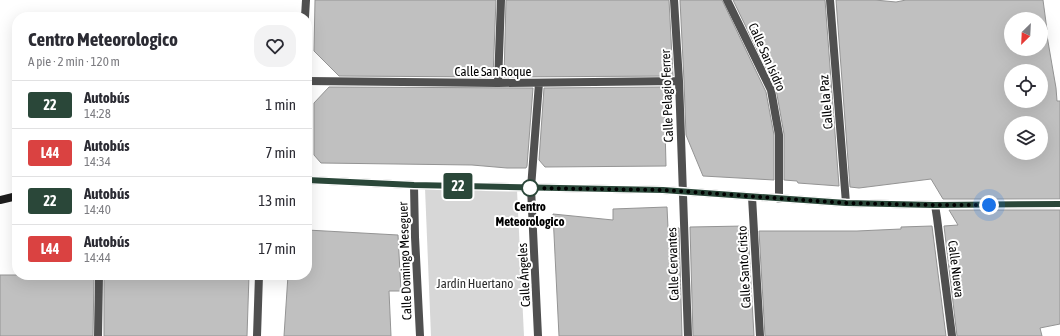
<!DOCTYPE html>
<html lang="es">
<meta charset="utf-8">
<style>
body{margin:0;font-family:"Asap Condensed",sans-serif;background:#f2f2f3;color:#2b2b33;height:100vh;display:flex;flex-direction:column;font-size:15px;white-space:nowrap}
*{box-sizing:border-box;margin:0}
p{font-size:13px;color:#7c7c81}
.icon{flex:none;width:22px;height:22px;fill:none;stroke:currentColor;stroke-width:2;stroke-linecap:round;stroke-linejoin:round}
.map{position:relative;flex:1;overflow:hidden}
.drawer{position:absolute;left:12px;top:12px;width:300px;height:268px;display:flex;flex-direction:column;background:#fff;border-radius:16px;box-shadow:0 4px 16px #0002}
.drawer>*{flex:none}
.badge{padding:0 8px;border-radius:3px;font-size:14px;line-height:26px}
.needle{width:26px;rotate:204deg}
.tools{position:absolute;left:1004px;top:12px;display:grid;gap:8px}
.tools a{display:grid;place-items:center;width:44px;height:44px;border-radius:50%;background:#fff;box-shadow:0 4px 16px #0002;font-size:20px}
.you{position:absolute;width:20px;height:20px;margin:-10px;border:3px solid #fff;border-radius:50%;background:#1a73e8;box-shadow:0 0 0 6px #1a73e833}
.map>.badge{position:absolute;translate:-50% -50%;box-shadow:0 0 0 2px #fff}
.round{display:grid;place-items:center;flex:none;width:42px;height:42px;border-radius:16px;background:#f2f2f3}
.summary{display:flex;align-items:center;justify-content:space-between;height:68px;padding:0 16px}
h1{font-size:19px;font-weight:700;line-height:30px}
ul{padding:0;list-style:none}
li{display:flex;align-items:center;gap:12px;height:48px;padding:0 16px;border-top:1px solid #e1e1e2}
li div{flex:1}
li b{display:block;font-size:15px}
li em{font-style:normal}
li .badge{min-width:44px;font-weight:700;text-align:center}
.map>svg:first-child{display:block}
.green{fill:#d7d7d7}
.building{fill:#c0c0c0;stroke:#949494;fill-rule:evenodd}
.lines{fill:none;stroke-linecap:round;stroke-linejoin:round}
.street{stroke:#505050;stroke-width:8}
.secondary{stroke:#1d1d1d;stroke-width:8}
.line-casing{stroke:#fff;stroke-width:9}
.line{stroke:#2a4739;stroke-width:6}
.walk{stroke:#000;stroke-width:4;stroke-dasharray:0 7.2}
.stop-dot{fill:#fff;stroke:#2a4739;stroke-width:2}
.labels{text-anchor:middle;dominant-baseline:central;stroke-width:4;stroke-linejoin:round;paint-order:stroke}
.street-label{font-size:13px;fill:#000;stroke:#fff}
.stop-label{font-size:13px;font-weight:bold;fill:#000;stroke:#fff}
.park-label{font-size:13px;fill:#2e2e2e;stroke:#fff}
</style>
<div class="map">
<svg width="1060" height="336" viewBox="0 0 1060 336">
<rect width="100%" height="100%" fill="#fff"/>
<!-- green -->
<path class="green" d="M425,188L517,190L524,336H431Z"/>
<!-- building -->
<path class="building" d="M315,0H496L493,77L339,76L314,51Z
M506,0H669L673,76L504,77Z
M680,0H722L766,92L774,135V180L703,176L686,135L684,81Z
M733,0H825L839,186L798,183L797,181L784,180V134L776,89Z
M836,0H875L896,2L906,0H1043L1047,30H1046L1056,88L1057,101H1060V199H943L931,179L859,188L850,187ZM1011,19H1041V49H1011ZM1011,71H1041V101H1011ZM1011,123H1041V153H1011Z
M329,87L533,88L527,166L526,168H507L472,165L321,163L314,155V103Z
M664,87L666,166L545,167L539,160L544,88Z
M667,207L668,228H679L682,336H559L553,214L613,220V209Z
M949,210H1060V324L1040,328L1042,336H957L944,226L958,225Z
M745,226V230H748L754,336H693L690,227Z
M932,226L946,336H765L759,231H857L901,229V227Z
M307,230L398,235L401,291H389L391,336H284L288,275H307Z
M0,275H94L93,336H0Z
M104,275H249L247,336H104Z"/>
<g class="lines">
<!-- street -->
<path class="street" d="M674,0L679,81L688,336
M727,0L771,90L779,135V199
M830,0L846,203
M305,17L306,0
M307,81L498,83L679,81
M498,83L501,0
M414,185L415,237L420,336
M752,197L760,336
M935,205L937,218L952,336
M98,336L99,275
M257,336L259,275
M538,336L531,188L539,83"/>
<!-- secondary -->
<path class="secondary" d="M307,180L414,185L663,190L846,203L935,205L1060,204
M0,200L17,196"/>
</g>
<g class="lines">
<defs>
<path id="line" d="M307,180L414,185L663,190L846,203L934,205L1060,204"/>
</defs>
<!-- line casing -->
<use href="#line" class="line-casing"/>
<!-- line -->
<use href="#line" class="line"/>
<!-- walk -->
<path class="walk" d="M530,188L663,190L846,203L934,205H989"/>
</g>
<!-- markers -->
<circle class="stop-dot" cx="530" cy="188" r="8"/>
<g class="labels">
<!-- street labels -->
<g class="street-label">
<text transform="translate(767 57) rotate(66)">Calle San Isidro</text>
<text x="493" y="71">Calle San Roque</text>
<text transform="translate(667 96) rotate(-92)">Calle Pelagio Ferrer</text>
<text transform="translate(826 102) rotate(-95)">Calle la Paz</text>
<text transform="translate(405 261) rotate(-92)">Calle Domingo Meseguer</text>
<text transform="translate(673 264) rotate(-92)">Calle Cervantes</text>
<text transform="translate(744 267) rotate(-93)">Calle Santo Cristo</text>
<text transform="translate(956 269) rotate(83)">Calle Nueva</text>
<text transform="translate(524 275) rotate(-93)">Calle Ángeles</text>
</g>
<!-- stop labels -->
<g class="stop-label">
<text x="530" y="206">Centro<tspan x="530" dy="15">Meteorologico</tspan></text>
</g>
<!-- park labels -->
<g class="park-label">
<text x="475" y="283">Jardín Huertano</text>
</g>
</g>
</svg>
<div class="tools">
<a><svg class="needle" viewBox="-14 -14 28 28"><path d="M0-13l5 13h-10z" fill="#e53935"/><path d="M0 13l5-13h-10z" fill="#7c7c81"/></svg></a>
<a><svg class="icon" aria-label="locate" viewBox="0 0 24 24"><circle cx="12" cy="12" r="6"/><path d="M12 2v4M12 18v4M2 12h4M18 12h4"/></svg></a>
<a><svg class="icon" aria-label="layers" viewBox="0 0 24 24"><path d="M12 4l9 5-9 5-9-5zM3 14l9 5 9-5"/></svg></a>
</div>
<div class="you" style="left:989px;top:205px"></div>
<b class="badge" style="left:458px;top:186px;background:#2a4739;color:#fff">22</b>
<section class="drawer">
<div class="summary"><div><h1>Centro Meteorologico</h1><p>A pie · 2 min · 120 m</p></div><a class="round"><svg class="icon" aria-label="heart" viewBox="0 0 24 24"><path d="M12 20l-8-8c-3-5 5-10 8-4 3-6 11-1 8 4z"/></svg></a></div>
<ul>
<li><span class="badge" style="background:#2a4739;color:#fff">22</span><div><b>Autobús</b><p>14:28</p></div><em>1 min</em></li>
<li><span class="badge" style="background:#da4241;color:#fff">L44</span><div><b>Autobús</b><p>14:34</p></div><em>7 min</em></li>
<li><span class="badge" style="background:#2a4739;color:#fff">22</span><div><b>Autobús</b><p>14:40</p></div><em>13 min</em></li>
<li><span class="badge" style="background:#da4241;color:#fff">L44</span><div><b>Autobús</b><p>14:44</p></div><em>17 min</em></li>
</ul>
</section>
</div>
